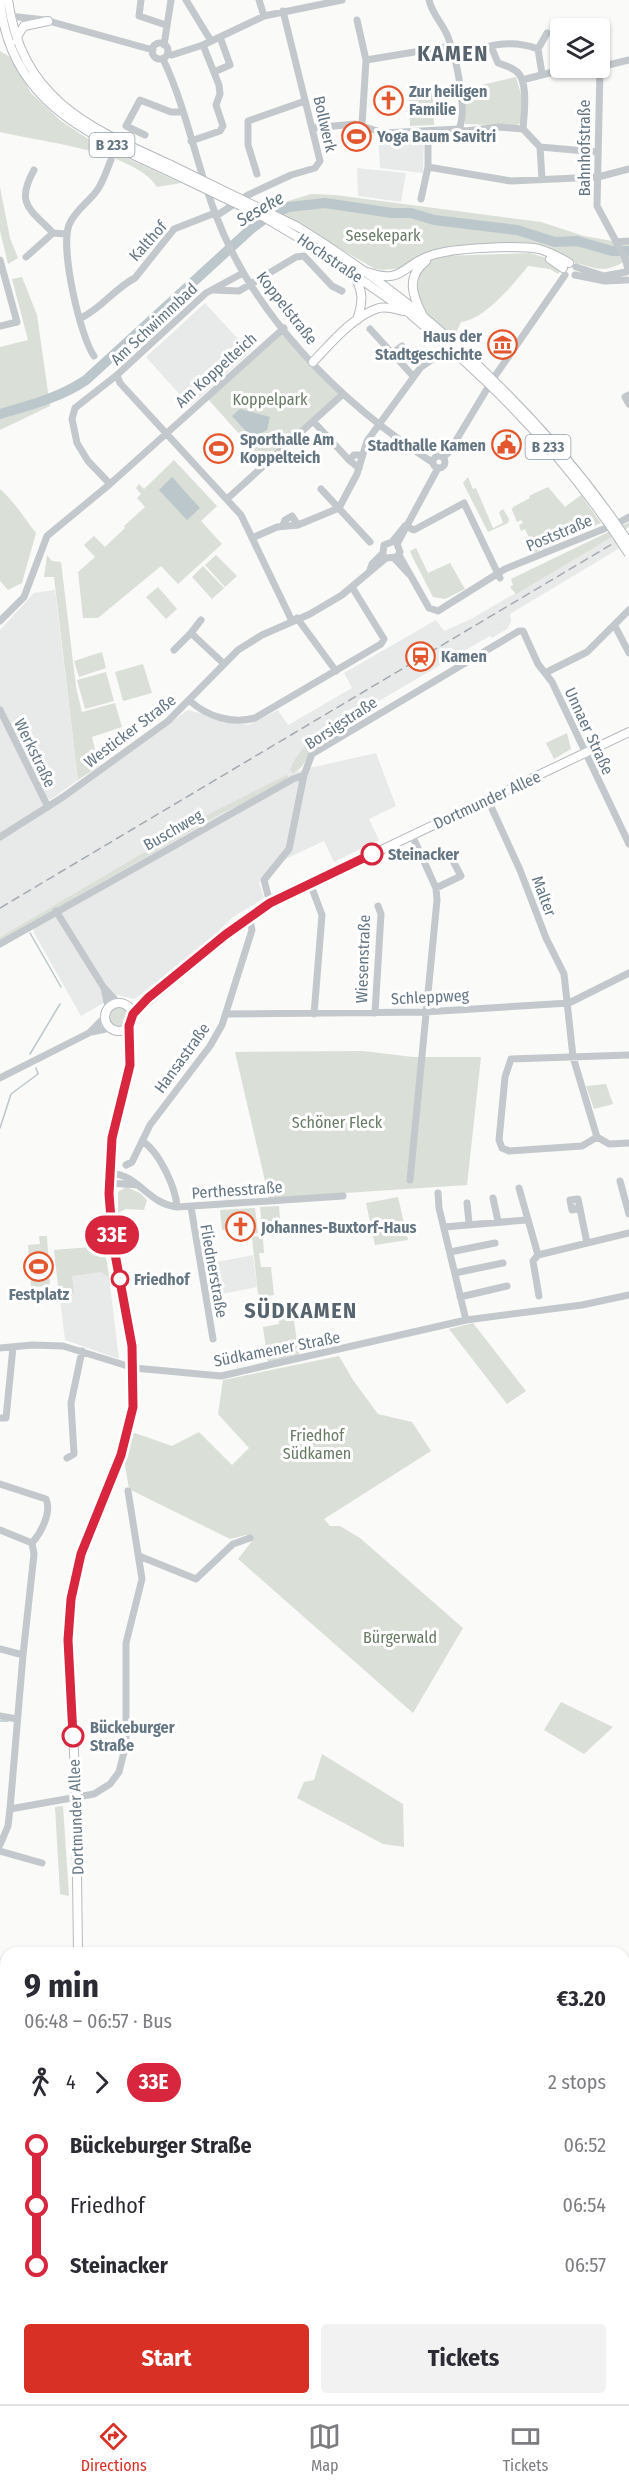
<!DOCTYPE html>
<meta charset="utf-8">
<style>
body{margin:0;font-family:"Fira Sans Condensed",sans-serif;background:#f2f2f3;color:#2b2b33;height:100vh;display:flex;flex-direction:column;font-size:22px;white-space:nowrap}
*{box-sizing:border-box;margin:0}
p{font-size:20px;color:#7c7c81}
.icon{flex:none;width:33px;height:33px;fill:none;stroke:currentColor;stroke-width:2;stroke-linecap:round;stroke-linejoin:round}
.map{position:relative;flex:1;overflow:hidden}
.drawer{position:absolute;left:0px;top:1947px;width:630px;height:458px;display:flex;flex-direction:column;background:#fff;border-radius:18px 18px 0 0;box-shadow:0 2px 4px #0004}
.drawer>*{flex:none}
.badge{padding:0 12px;border-radius:20px;font-size:21px;line-height:39px}
.tools{position:absolute;left:550px;top:18px;display:grid;gap:12px}
.tools a{display:grid;place-items:center;width:60px;height:60px;border-radius:6px;background:#fff;box-shadow:0 2px 4px #0004;font-size:30px}
.map>.badge{position:absolute;translate:-50% -50%;box-shadow:0 0 0 3px #fff}
.legs{display:flex;align-items:center;gap:9px;height:66px;padding:0 24px;font-size:20px}
.legs p{margin-inline-start:auto}
.summary{display:flex;align-items:center;justify-content:space-between;height:102px;padding:0 24px}
h1{font-size:33px;font-weight:700;line-height:45px}
.primary-button{display:flex;gap:12px;margin-top:auto;padding:12px 24px}
.primary-button a{flex:1;height:69px;border-radius:6px;background:#d93025;color:#fff;font-size:24px;font-weight:700;line-height:69px;text-align:center}
.primary-button a+a{background:#f2f2f3;color:#2b2b33}
ul{padding:0 24px;list-style:none}
li{display:flex;align-items:center;gap:21px;height:60px;font-size:22px}
li i{display:grid;place-items:center;width:9px;height:100%;margin:0 8px;background:currentColor}
li i::after{content:'';width:15px;height:15px;margin:-8px;border:4px solid;border-radius:50%;background:#fff}
li p{margin-inline-start:auto}
li:first-child i{background:linear-gradient(#0000 50%,currentColor 0)}
li:last-child i{background:linear-gradient(currentColor 50%,#0000 0)}
.tabs{display:flex;justify-content:space-around;align-items:center;height:84px;border-top:2px solid #e1e1e2;background:#fff;font-size:16px;color:#7c7c81}
.tabs a{display:grid;justify-items:center;gap:3px}
.tabs .on{color:#d93025}
.map>svg:first-child{display:block}
.built{fill:#e8e9e9}
.green{fill:#dadfd7}
.water{fill:#bbc7cb}
.lines{fill:none;stroke-linecap:round;stroke-linejoin:round}
.stream{stroke:#bbc7cb;stroke-width:1.5}
.river{stroke:#bbc7cb;stroke-width:10}
.major-casing{stroke:#b5babe;stroke-width:10}
.minor{stroke:#c3c8cc;stroke-width:7}
.major{stroke:#fff;stroke-width:8}
.rail{stroke:#a2aab0;stroke-width:1.5;stroke-dasharray:9 4.5;stroke-linecap:butt}
.major-bridge-casing{stroke:#b5babe;stroke-width:10;stroke-linecap:butt}
.major-bridge{stroke:#fff;stroke-width:8}
.line-1-casing{stroke:#fff;stroke-width:14}
.line-1{stroke:#d7263d;stroke-width:9}
.stop-1-dot{fill:#fff;stroke:#d7263d;stroke-width:3}
.labels{text-anchor:middle;dominant-baseline:central;stroke-width:6;stroke-linejoin:round;paint-order:stroke}
.shield{fill:#fff;stroke:#939fa8;stroke-width:1.5}
.shield-label{font-size:15px;font-weight:bold;fill:#657683}
.poi-label{font-size:16px;font-weight:bold;fill:#657683;stroke:#fff;text-anchor:start}
.street-label{font-size:16px;fill:#657683;stroke:#fff}
.park-label{font-size:16px;fill:#687a64;stroke:#fff}
.stop-label{font-size:16px;font-weight:bold;fill:#657683;stroke:#fff;text-anchor:start}
.water-label{font-size:18px;font-style:italic;fill:#60757c;stroke:#fff}
.district-label{font-size:22px;font-weight:bold;letter-spacing:1.5px;fill:#57646e;stroke:#fff}
</style>
<div class="map">
<svg width="629" height="2404" viewBox="0 0 629 2404">
<rect width="100%" height="100%" fill="#fafaf8"/>
<!-- built -->
<path class="built" d="M424,134L423,173L380,168L378,135Z
M357,168L406,173L401,202L358,196Z
M205,303L250,352L190,406L146,357Z
M612,537L620,548L510,614L511,622L507,629L492,638L490,636L307,743L293,774L301,770L376,753L396,806L369,819L379,840L334,862L324,841L279,862L275,861L259,882L264,898L233,917L186,963L134,999L117,995L81,1016L34,933L33,921L222,813L250,801L211,813L0,937V839L21,828L188,710L248,725L278,710L288,725L352,688L344,673L436,620L444,631L471,619Z
M55,590L78,780L50,800L46,798L20,744L45,806L0,833V630L34,593Z
M104,1246L109,1277L119,1359L65,1340L54,1250Z
M253,1255L257,1287L207,1297L201,1265Z"/>
<!-- green -->
<path class="green" d="M0,51L10,57L31,93L61,121L96,144L181,183L157,187C135,151 41,142 0,132Z
M516,77L522,98L521,122L516,126L465,124L464,89Z
M409,99H433L434,125L410,126Z
M0,187L10,238L18,258L8,264L0,231Z
M311,194L335,195L541,222L584,236L618,242L629,241V259C607,272 602,271 577,263L582,266L579,267C555,243 496,243 464,248C434,252 405,274 375,269L269,207Z
M530,253L550,259L563,268L558,274L550,269L528,266C514,284 484,320 461,322L455,335L449,339L423,316L412,286L427,260L439,256Z
M22,277L37,315L50,406L0,430V347L28,340L12,279Z
M284,328L341,393L266,464L207,398Z
M174,460L217,506L201,521L222,544L178,584L161,566L98,618H83L78,572L95,557L84,545L94,536L105,547L125,528L124,526L145,507L137,498L141,494L136,488L139,484L144,489Z
M468,477L473,489L476,488L493,528L503,523L499,512L503,509L509,519L508,523L488,532L463,483Z
M548,487L565,507L581,495L601,523L532,554L529,548L533,546L525,529L521,531L519,525L523,523L521,520L517,522L512,510L513,507L530,498L529,496Z
M0,489C15,502 24,518 36,533L22,583L8,590L0,581Z
M629,522V527L516,594L510,587L513,585L511,579Z
M416,548L428,573L450,563L465,589L445,599L433,597L412,556L410,551Z
M47,555L52,561L61,562L76,687L82,712L115,703L122,727L92,737L99,766L78,780L54,577H44Z
M216,555L237,576L225,587L205,565Z
M203,566L224,588L212,599L192,577Z
M158,587L177,609L166,619L146,597Z
M102,652L106,668L79,677L74,661Z
M143,664L152,693L123,701L115,672Z
M106,672L114,701L85,709L77,680Z
M379,703L311,746C310,756 302,769 293,774L290,770C302,735 349,717 379,703Z
M567,733L571,749L554,759L546,743Z
M287,775L289,778L250,801L222,813L0,941V937L211,813Z
M108 1017a11 11 0 1 1 22 0a11 11 0 1 1-22 0Z
M363,1051L413,1057H481L467,1185L269,1198L235,1052Z
M606,1084L613,1104L594,1109L586,1086Z
M126,1187L140,1193L147,1200L144,1210L126,1209L120,1212L118,1219V1192Z
M398,1197L408,1240L375,1245L366,1203Z
M279,1206L280,1219L272,1221L274,1237L262,1228L260,1207Z
M255,1208L258,1233L249,1234L247,1226L249,1221L246,1219L233,1221L231,1229L222,1230L220,1210Z
M39,1236H47L50,1286L31,1287L28,1245L40,1244Z
M260,1236L263,1239L264,1253H259L261,1267H271L274,1295L261,1297L258,1294L252,1237Z
M104,1246L109,1277L101,1272L72,1276L74,1293L59,1294L54,1250Z
M291,1301L299,1354L298,1357L268,1363L263,1327L279,1324L277,1303Z
M473,1323L526,1391L507,1404L449,1329Z
M339,1356L353,1380L378,1414L412,1422L431,1451L324,1519L330,1526H340L360,1538L463,1628L413,1713L238,1559L252,1541L246,1535L230,1539L129,1489L124,1459L132,1432L172,1446L199,1432L232,1465L249,1448L218,1414L223,1380Z
M561,1702L613,1727L584,1754L544,1730Z
M322,1754L403,1804L404,1847L383,1844L297,1798L304,1782L314,1780Z
M63,1806L69,1896L60,1894L55,1807Z"/>
<!-- water -->
<path class="water" d="M240,409L270,417L267,430L252,438L232,416Z
M172,477L200,508L187,520L159,490Z"/>
<g class="lines">
<!-- stream -->
<path class="stream" d="M30,933L61,987
M30,1054L60,1004
M0,1128L11,1094L38,1074L36,1068
M0,1721H8
M624,1961H629
M0,2236L6,2237"/>
<!-- river -->
<path class="river" d="M0,414C31,405 59,398 86,380L251,229L270,215L289,207L325,203L392,213H411L434,220L517,230L555,242L577,241L612,251H629"/>
<defs>
<path id="major" d="M0,0C9,101 87,134 168,171
M8,0C22,100 88,127 171,165
M17,41L18,35L24,26L48,21
M296,226C353,261 408,301 457,346
M316,248L409,313L453,351
M550,259L563,268
M364,271C404,286 400,265 432,255C452,248 519,245 539,249C550,252 559,257 569,263
M353,274C364,291 363,302 357,320
M423,316C413,297 405,277 426,261
M313,362C330,344 354,315 379,308C387,306 395,309 403,311
M105 1017a14 14 0 1 1 28 0a14 14 0 1 1-28 0Z
M133,1014L225,935L270,903L629,732
M78,1953L76,1797L68,1622L81,1554L121,1455L133,1406L132,1346L113,1243L109,1194L112,1138L131,1058L129,1026
M24,2404L25,2398"/>
</defs>
<!-- major casing -->
<use href="#major" class="major-casing"/>
<!-- minor -->
<path class="minor" d="M141,0L139,16L166,25
M186,0L211,41
M259,0L264,16
M429,0C432,14 443,24 448,37C456,58 468,109 459,129
M9,16L45,20L153,50
M357,20L366,60L362,125
M152 51a8 8 0 1 1 16 0a8 8 0 1 1-16 0Z
M164,45L171,0
M491,46L498,63C504,65 511,67 516,71C529,80 524,115 523,129
M168,54L172,55L203,45L264,16L342,0
M453,56C485,48 506,37 538,49
M163,59C186,107 196,163 215,213C253,316 342,404 432,462
M366,60L451,46
M600,67L629,60
M600,68L597,206L625,258L628,269
M214,72L230,65L220,37
M542,74L538,49L547,33
M522,80L569,68
M420,96L460,94
M313,128L355,124L384,133L459,129
M459,129L465,131L499,127L523,129L540,147L597,152
M428,132V167L511,181L598,177L629,169
M145,135L126,126L140,100L171,112H182
M191,141L220,131L223,126L216,105L220,94L219,85L203,45
M540,147L542,179
M34,170C15,204 30,209 53,233L66,234
M257,174L248,145V121L305,101
M421,199L428,167
M216,216L248,195L291,175L315,168L320,161L283,11
M616,242L629,241
M26,257L53,233
M0,260L17,322L0,326
M576,267L604,276L626,272
M575,275L605,281L627,280
M213,290L239,291L296,257L304,256L332,286L342,291
M81,318C102,308 115,288 135,278L174,229L215,213
M370,329L413,376
M390,355L402,346
M94,356C80,336 60,249 69,225C74,212 86,204 95,193C103,184 106,171 111,160
M117,375L120,383L241,515L292,621
M495,376L565,275
M629,395L625,397L629,404
M313,421L349,460
M433 462a6 6 0 1 1 12 0a6 6 0 1 1-12 0Z
M443,457L449,452L487,389
M359,468L349,460L354,455H362
M110,484L88,461L77,443L72,419L75,408L117,375L206,293L243,273
M321,489L370,542
M227,499L342,395
M620,522L629,517
M283,525L285,520L292,516L298,525
M405,526L414,530L464,503L500,578
M252,538L277,527L298,525L339,508L357,474L367,441L421,367L437,356
M399,555L429,608L438,611L505,569L606,528
M395,559L409,574
M370,570L372,564L383,553L384,545L392,542L405,526
M297,618L336,671
M201,620L191,633L223,663
M0,621L24,597L47,536L110,484L284,328
M615,626L629,653
M174,650L191,633
M545,673L587,652L629,610
M190,701C208,717 232,724 255,718L381,644L384,639L352,587
M0,710L48,807
M488,800L520,870L546,938L564,974L573,1057L597,1137L609,1144L629,1143
M0,837L63,797L168,721L238,650L262,635L310,614L342,595L386,558L397,557L400,552L397,544L438,468
M310,883L322,915L314,1014
M436,888L461,876L453,861
M270,903L264,880L289,849L304,775L312,754L519,631H523L538,664L552,682L629,844
M56,911L104,988L118,1003
M0,944L293,779L304,775
M104,988L108,1007
M375,1013L381,914L378,906
M226,1014L424,1012L569,1003L629,973
M92,1032L110,1028
M0,1078L89,1033L104,1018
M597,1137L582,1146L509,1151L502,1148L499,1140L505,1077L511,1059L629,1055
M142,1141C159,1151 176,1188 177,1207
M126,1165L132,1162L150,1125L210,1046L222,1025L252,930L249,917
M109,1173C139,1174 146,1203 177,1207L343,1196
M410,1180L437,900L436,888L412,835
M620,1181L629,1214
M109,1183L138,1185
M519,1188L538,1255
M438,1193L439,1208L466,1320
M493,1198L498,1221
M467,1203L469,1223
M191,1207L213,1339
M580,1208L572,1210L570,1200L578,1199L587,1243
M444,1227L526,1220
M450,1252L495,1243
M455,1273L503,1263
M539,1296L533,1261L538,1255L629,1233
M460,1297L507,1286
M0,1348L32,1345L63,1346L134,1368L221,1376L466,1320L582,1305L629,1295
M0,1418H6L13,1347
M67,1458L74,1454L71,1403L82,1351
M0,1484L46,1499C52,1512 41,1533 32,1543
M0,1530L32,1543L34,1554L23,1655L10,1809L8,1826L0,1845
M139,1556L196,1579L233,1544L250,1538
M0,1649L23,1655
M0,1716L17,1719
M10,1809L94,1794L110,1784L119,1772L126,1744V1643L142,1579L128,1491
M0,1851L42,1863"/>
<!-- major -->
<use href="#major" class="major"/>
<!-- rail -->
<path class="rail" d="M0,908L629,534"/>
<defs>
<path id="major-bridge" d="M171,165L296,226
M168,171L262,216L316,248
M457,346C522,405 581,470 629,543
M453,351C520,410 581,479 629,554"/>
</defs>
<!-- major-bridge casing -->
<use href="#major-bridge" class="major-bridge-casing"/>
<!-- major-bridge -->
<use href="#major-bridge" class="major-bridge"/>
</g>
<g class="lines">
<defs>
<path id="line-1" d="M73,1736L68,1640L71,1599L81,1554L121,1455L133,1407L132,1346L113,1243L109,1194L112,1138L130,1065L129,1026L133,1014L148,998L225,935L270,903L372,854"/>
</defs>
<!-- line-1 casing -->
<use href="#line-1" class="line-1-casing"/>
<!-- line-1 -->
<use href="#line-1" class="line-1"/>
</g>
<!-- icons -->
<defs>
<symbol id="church-ring" viewBox="-11 -11 22 22"><circle r="9.5" fill="#fff" stroke="#e4572e" stroke-width="1.5"/><path d="M-1.2-6h2.4v3.5h3.3v2.4h-3.3V6h-2.4V-.1h-3.3v-2.4h3.3Z" fill="#e4572e"/></symbol>
<symbol id="stadium-ring" viewBox="-11 -11 22 22"><circle r="9.5" fill="#fff" stroke="#e4572e" stroke-width="1.5"/><path d="M0-5a6.5 5 0 1 0 0 10a6.5 5 0 1 0 0-10ZM-3.5-1.8h7v3.6h-7Z" fill="#e4572e"/></symbol>
<symbol id="museum-ring" viewBox="-11 -11 22 22"><circle r="9.5" fill="#fff" stroke="#e4572e" stroke-width="1.5"/><path d="M0-6L6-3V-2H-6V-3ZM-5-1h2V3h-2ZM-1-1h2V3h-2ZM3-1h2V3H3ZM-6 4H6V6H-6Z" fill="#e4572e"/></symbol>
<symbol id="civic-ring" viewBox="-11 -11 22 22"><circle r="9.5" fill="#fff" stroke="#e4572e" stroke-width="1.5"/><path d="M-.6-6.5H3V-4.5H.6V-3L4-1V1h2V6H-6V1h2V-1L-.6-3ZM-1.2 2.5V6h2.4V2.5Z" fill="#e4572e"/></symbol>
<symbol id="station-ring" viewBox="-11 -11 22 22"><circle r="9.5" fill="#fff" stroke="#e4572e" stroke-width="1.5"/><path d="M-3-6H3Q5-6 5-4V2Q5 4 3 4L4.5 6H3L1.5 4h-3L-3 6H-4.5L-3 4Q-5 4-5 2V-4Q-5-6-3-6ZM-3.5-4v3h7v-3ZM-3.5 1v1.5H-2V1ZM2 1v1.5H3.5V1Z" fill="#e4572e"/></symbol>
</defs>
<g fill-rule="evenodd">
<use href="#church-ring" x="372" y="84" width="33" height="33"/>
<use href="#stadium-ring" x="340" y="120" width="33" height="33"/>
<use href="#museum-ring" x="486" y="328" width="33" height="33"/>
<use href="#civic-ring" x="490" y="428" width="33" height="33"/>
<use href="#stadium-ring" x="202" y="432" width="33" height="33"/>
<use href="#station-ring" x="404" y="640" width="33" height="33"/>
<use href="#church-ring" x="224" y="1210" width="33" height="33"/>
<use href="#stadium-ring" x="22" y="1250" width="33" height="33"/>
</g>
<!-- markers -->
<g class="stop-1-dot">
<circle cx="372" cy="854" r="10"/>
<circle cx="120" cy="1279" r="8"/>
<circle cx="73" cy="1736" r="10"/>
</g>
<g class="labels">
<!-- shield labels -->
<g class="shield">
<rect x="89.5" y="133" width="45" height="24" rx="4.5"/>
<rect x="525.5" y="435" width="45" height="24" rx="4.5"/>
</g>
<g class="shield-label">
<text x="112" y="145">B 233</text>
<text x="548" y="447">B 233</text>
</g>
<!-- poi labels -->
<g class="poi-label">
<text x="409" y="91">Zur heiligen<tspan x="409" dy="18">Familie</tspan></text>
<text x="377" y="136">Yoga Baum Savitri</text>
<text x="482" y="336" text-anchor="end">Haus der<tspan x="482" dy="18">Stadtgeschichte</tspan></text>
<text x="240" y="439">Sporthalle Am<tspan x="240" dy="18">Koppelteich</tspan></text>
<text x="486" y="445" text-anchor="end">Stadthalle Kamen</text>
<text x="441" y="656">Kamen</text>
<text x="261" y="1227">Johannes-Buxtorf-Haus</text>
<text x="39" y="1294" text-anchor="middle">Festplatz</text>
</g>
<!-- street labels -->
<g class="street-label">
<text transform="translate(325 124) rotate(77)">Bollwerk</text>
<text transform="translate(584 148) rotate(-90)">Bahnhofstraße</text>
<text transform="translate(148 241) rotate(-48)">Kalthof</text>
<text transform="translate(330 258) rotate(34)">Hochstraße</text>
<text transform="translate(287 308) rotate(52)">Koppelstraße</text>
<text transform="translate(154 324) rotate(-43)">Am Schwimmbad</text>
<text transform="translate(216 370) rotate(-42)">Am Koppelteich</text>
<text transform="translate(559 533) rotate(-23)">Poststraße</text>
<text transform="translate(341 723) rotate(-33)">Borsigstraße</text>
<text transform="translate(130 731) rotate(-37)">Westicker Straße</text>
<text transform="translate(589 731) rotate(65)">Unnaer Straße</text>
<text transform="translate(35 753) rotate(64)">Werkstraße</text>
<text transform="translate(487 800) rotate(-25)">Dortmunder Allee</text>
<text transform="translate(173 830) rotate(-30)">Buschweg</text>
<text transform="translate(544 896) rotate(69)">Malter</text>
<text transform="translate(363 959) rotate(-88)">Wiesenstraße</text>
<text transform="translate(430 997) rotate(-3)">Schleppweg</text>
<text transform="translate(182 1058) rotate(-54)">Hansastraße</text>
<text transform="translate(237 1190) rotate(-4)">Perthesstraße</text>
<text transform="translate(214 1271) rotate(80)">Fliednerstraße</text>
<text transform="translate(277 1349) rotate(-11)">Südkamener Straße</text>
<text transform="translate(76 1817) rotate(-92)">Dortmunder Allee</text>
</g>
<!-- park labels -->
<g class="park-label">
<text x="383" y="235">Sesekepark</text>
<text x="270" y="399">Koppelpark</text>
<text x="337" y="1122">Schöner Fleck</text>
<text x="317" y="1435">Friedhof<tspan x="317" dy="18">Südkamen</tspan></text>
<text x="400" y="1637">Bürgerwald</text>
</g>
<!-- stop labels -->
<g class="stop-label">
<text x="388" y="854">Steinacker</text>
<text x="134" y="1279">Friedhof</text>
<text x="90" y="1727">Bückeburger<tspan x="90" dy="18">Straße</tspan></text>
</g>
<!-- water labels -->
<g class="water-label">
<text transform="translate(260 209) rotate(-30)">Seseke</text>
</g>
<!-- district labels -->
<g class="district-label">
<text x="453" y="53">KAMEN</text>
<text x="301" y="1310">SÜDKAMEN</text>
</g>
</g>
</svg>
<div class="tools">
<a><svg class="icon" aria-label="layers" viewBox="0 0 24 24"><path d="M12 4l9 5-9 5-9-5zM3 14l9 5 9-5"/></svg></a>
</div>
<b class="badge" style="left:112px;top:1235px;background:#d7263d;color:#fff">33E</b>
<section class="drawer">
<div class="summary"><div><h1>9 min</h1><p>06:48 – 06:57 · Bus</p></div><b>€3.20</b></div>
<div class="legs"><svg class="icon" aria-label="walk" viewBox="0 0 24 24"><circle cx="13" cy="4" r="2"/><path d="M13 8l-2 6 4 7M11 14l-3 7M7 12l3-4h3l4 4"/></svg>4<svg class="icon" aria-label="forward" viewBox="0 0 24 24"><path d="M9 5l7 7-7 7"/></svg><b class="badge" style="background:#d7263d;color:#fff">33E</b><p>2 stops</p></div>
<ul>
<li><i style="color:#d7263d"></i><b>Bückeburger Straße</b><p>06:52</p></li>
<li><i style="color:#d7263d"></i><span>Friedhof</span><p>06:54</p></li>
<li><i style="color:#d7263d"></i><b>Steinacker</b><p>06:57</p></li>
</ul>
<div class="primary-button"><a>Start</a><a>Tickets</a></div>
</section>
</div>
<nav class="tabs">
<a class="on"><svg class="icon" aria-label="directions" viewBox="0 0 24 24"><path d="M12 3l9 9-9 9-9-9zM9 14v-3h6M13 9l2 2-2 2"/></svg>Directions</a>
<a><svg class="icon" aria-label="map" viewBox="0 0 24 24"><path d="M3 6l6-2 6 2 6-2v14l-6 2-6-2-6 2zM9 4v14M15 6v14"/></svg>Map</a>
<a><svg class="icon" aria-label="tickets" viewBox="0 0 24 24"><path d="M3 7h18v10H3zM15 7v10"/></svg>Tickets</a>
</nav>
